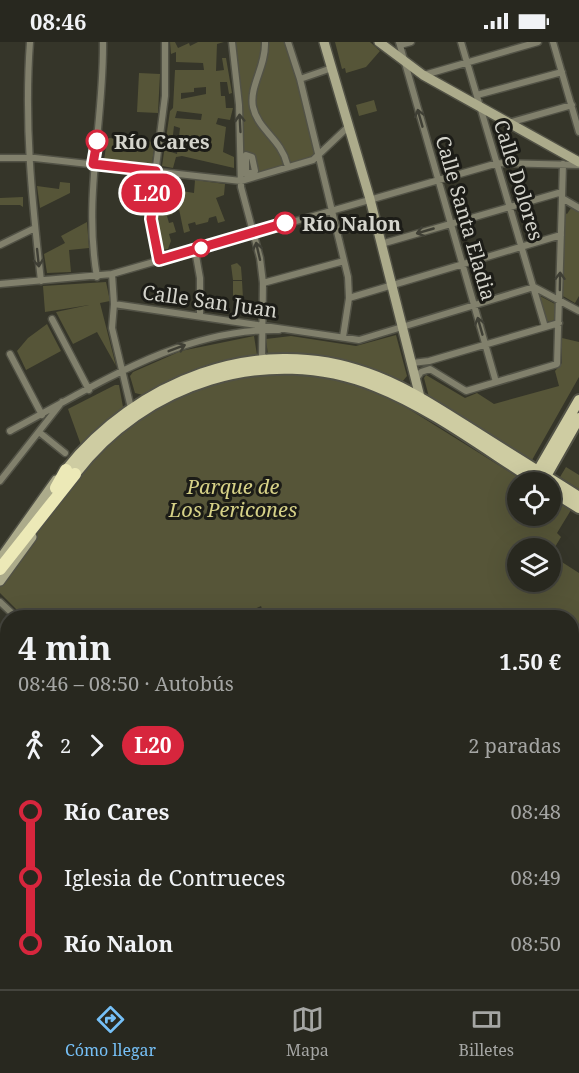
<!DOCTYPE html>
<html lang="es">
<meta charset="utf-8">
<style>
body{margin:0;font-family:"Noto Serif",serif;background:#34342c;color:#f1f3f6;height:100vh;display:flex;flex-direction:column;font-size:22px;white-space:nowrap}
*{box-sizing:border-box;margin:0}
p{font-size:20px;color:#a5a6a4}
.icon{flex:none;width:33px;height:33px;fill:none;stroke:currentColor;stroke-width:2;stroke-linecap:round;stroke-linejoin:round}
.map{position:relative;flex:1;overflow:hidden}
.sheet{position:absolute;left:0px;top:568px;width:579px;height:380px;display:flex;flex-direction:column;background:#28281f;border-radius:24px 24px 0 0;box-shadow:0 6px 24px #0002,0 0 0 2px #44443d}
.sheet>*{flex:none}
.badge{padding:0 12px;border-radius:20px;font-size:21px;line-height:39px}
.buttons{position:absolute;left:507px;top:430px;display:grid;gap:12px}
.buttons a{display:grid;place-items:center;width:54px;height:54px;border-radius:50%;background:#28281f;box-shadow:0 6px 24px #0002,0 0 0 2px #44443d;font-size:30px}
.map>.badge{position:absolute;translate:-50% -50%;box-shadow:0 0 0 3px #fff}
.legs{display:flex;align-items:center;gap:9px;height:66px;padding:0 18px;font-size:20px}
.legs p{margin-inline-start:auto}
.overview{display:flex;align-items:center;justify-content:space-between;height:102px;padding:0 18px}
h1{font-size:33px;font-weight:700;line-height:45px}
ul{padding:0 18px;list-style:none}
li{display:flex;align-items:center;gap:21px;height:66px;font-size:22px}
li i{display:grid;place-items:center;width:9px;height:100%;margin:0 8px;background:currentColor}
li i::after{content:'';width:15px;height:15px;margin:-8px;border:4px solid;border-radius:50%;background:#28281f}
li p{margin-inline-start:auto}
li:first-child i{background:linear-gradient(#0000 50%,currentColor 0)}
li:last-child i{background:linear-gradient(currentColor 50%,#0000 0)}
.status{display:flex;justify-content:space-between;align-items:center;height:42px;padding:0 30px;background:#28281f;direction:ltr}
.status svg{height:16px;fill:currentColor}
.dock{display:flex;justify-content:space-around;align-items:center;height:84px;border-top:2px solid #44443d;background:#28281f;font-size:16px;color:#a5a6a4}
.dock a{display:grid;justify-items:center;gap:3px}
.dock .on{color:#76c0f7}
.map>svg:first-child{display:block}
.green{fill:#565538;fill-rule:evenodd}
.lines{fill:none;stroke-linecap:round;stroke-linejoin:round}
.stream{stroke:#6e8a9c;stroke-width:1.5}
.street-casing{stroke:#525246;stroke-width:9}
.secondary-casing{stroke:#525246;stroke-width:12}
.primary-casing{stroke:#525246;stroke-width:14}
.highway-casing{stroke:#525246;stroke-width:15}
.street{stroke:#81806c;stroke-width:6}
.secondary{stroke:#acab8b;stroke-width:9}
.primary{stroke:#cecca2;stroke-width:10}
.highway{stroke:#ece9b7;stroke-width:12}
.oneway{stroke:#3f3f35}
.line-1-casing{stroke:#fff;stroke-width:14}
.line-1{stroke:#d7263d;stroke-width:9}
.stop-1-dot{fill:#fff;stroke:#d7263d;stroke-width:3}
.labels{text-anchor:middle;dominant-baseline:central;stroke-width:6;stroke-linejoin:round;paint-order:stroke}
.stop-label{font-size:20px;font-weight:bold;fill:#d4d4cc;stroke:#1c1c17;text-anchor:start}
.street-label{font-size:20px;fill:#d4d4cc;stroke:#1c1c17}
.park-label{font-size:20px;font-style:italic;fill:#d6d187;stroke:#1c1c17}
</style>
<div class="status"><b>08:46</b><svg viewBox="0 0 49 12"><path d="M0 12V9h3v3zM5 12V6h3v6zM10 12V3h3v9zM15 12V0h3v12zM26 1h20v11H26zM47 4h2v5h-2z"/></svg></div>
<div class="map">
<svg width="579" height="947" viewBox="0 0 579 947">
<rect width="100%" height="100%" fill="#353529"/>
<!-- green -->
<path class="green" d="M170,0H175L178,6L189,1L190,4L198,0H224L217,2L216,29L224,28L222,16H226L232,51L229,52L227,40H220L221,54H225L226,66H233L230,78L218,76L216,82L226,85L223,110L234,115V126L182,114L176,115L173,126L162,124L170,69L173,66L175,28H204L203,21L176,20V10L171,12ZM194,46L206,45V52L181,57V51L194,50ZM177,69L202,72L201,78L175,76ZM174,84L180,86L177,112L171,110Z
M232,0H288L317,114L241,139V111Z
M335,0H370L380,9L366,25L346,31L345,26L342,27Z
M139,31L160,32L158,71L137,70Z
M374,58L377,69L359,74L356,63Z
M109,96L155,100L152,121L149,123L104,118L107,98Z
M195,138L225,142L224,153L216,156L225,179L218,181L216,174L209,176L208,180L196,183L195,180L188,182L190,189L184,191L179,167L173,169V172L167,174L169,181L173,180L176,190L169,192L171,199L168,207L161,208L155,168L157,151L181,154L182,149L194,151Z
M60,140L70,141V151L40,166L37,144L59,147Z
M23,155V165L20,163H0V156Z
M571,166L579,170V254L575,261L563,254L564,170L567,172Z
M87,180L89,206L69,208L71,230L47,231L44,212L65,201L61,194Z
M237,221L241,225L242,238H233L231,223Z
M233,239H242L243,256H233Z
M106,240L110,259L100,261L116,324L97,290L73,302L56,270L89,263L45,270L43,244Z
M540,254L555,262V277L551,280L546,279Z
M47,282L61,309L26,328L17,309L28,296Z
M396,293L407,334L402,340L268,313L266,297L291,294L356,304Z
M254,294L257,313L254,316C214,318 178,335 143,353L135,351L130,334L133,330L181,309Z
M562,296L579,300V335L532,418L429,355L424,336L426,333L465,356L477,351L494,362L559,344L555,329L562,321Z
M270,332C315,332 355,339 396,359L527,441H518V474H550L551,455L571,468L557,491L561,495L552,510L550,507H518V540H550L551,513L579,531V947H525L522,941L572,940V576H265L261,564L242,573L241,576H25L0,551V545C50,476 98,388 181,354C209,342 240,336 270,332Z
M115,343H119L123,365L81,403L68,367Z
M566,425L579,433V447L560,435Z
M0,887L7,890L8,940L93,941L95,947H0Z
M443,941H478L472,947H451Z"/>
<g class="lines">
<!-- stream -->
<path class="stream" d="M0,887L8,891
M86,940L89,947"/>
<defs>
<path id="street" d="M30,0C24,81 32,159 41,239
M232,0L239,63L241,145L260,216L263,241L262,313L267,318
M265,0C266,25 249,44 253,65C258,88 281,97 287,122
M288,0L300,37L348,235L349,256L343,295
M399,0L496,340
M461,0L545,285
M553,0L579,90
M400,3L411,0
M424,33L538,0
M300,37L332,26
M477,53L562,30
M508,81L572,63
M246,113L252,115L255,129L246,132Z
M0,116H35L241,139L313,118L349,84
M562,156L579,166
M381,202L562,150
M0,203L35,186
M195,208L200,236V274
M158,218L151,164L165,54V0
M112,232L114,262L112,286L131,366
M97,235C83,156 104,79 103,0
M263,241L344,219
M0,242L112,232L498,121L579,123
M349,256L561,193
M114,262L359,298L534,245L579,269
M52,277L89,348
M10,312L42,373
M412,321L429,319L559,281
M416,337L421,330L430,327L466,349L557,322L563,122
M10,389C94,345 180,286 279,288
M39,390L65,411
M0,439L62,360
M0,560L17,576
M0,684L8,697
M0,766L8,774
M0,777L8,784
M0,811L8,803
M244,940V947
M371,940L373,947
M520,940L522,947
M202,947L222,940"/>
<path id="secondary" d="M324,0L370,157L421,359
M379,0L423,33L579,120
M0,517L56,438
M0,539L32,495
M0,622L8,633
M0,634L8,645
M160,940L163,947
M399,940L409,947
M412,940L423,947"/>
<path id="primary" d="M66,428C136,340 257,291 367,331C405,344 437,366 471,387C507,410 543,432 579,455
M538,429L579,358
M75,432C144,341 267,301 375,344C433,367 486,408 539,441
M546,434L579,376
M550,448L579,466"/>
<path id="highway" d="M56,446L66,428
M0,527L75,432"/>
</defs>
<!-- street casing -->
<use href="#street" class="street-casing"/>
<!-- secondary casing -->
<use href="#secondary" class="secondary-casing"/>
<!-- primary casing -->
<use href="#primary" class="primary-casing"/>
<!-- highway casing -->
<use href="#highway" class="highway-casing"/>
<!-- street -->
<use href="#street" class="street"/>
<!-- secondary -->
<use href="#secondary" class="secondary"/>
<!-- primary -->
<use href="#primary" class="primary"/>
<!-- highway -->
<use href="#highway" class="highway"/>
</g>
<!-- one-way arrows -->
<defs><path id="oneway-shaft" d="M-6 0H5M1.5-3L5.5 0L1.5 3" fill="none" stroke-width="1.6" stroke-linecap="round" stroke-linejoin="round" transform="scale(1.5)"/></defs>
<g class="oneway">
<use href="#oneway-shaft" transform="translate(420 76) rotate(-106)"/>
<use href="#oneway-shaft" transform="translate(240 81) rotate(-93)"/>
<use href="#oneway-shaft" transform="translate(425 189) rotate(164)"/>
<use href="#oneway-shaft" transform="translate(258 209) rotate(-103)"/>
<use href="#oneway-shaft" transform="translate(38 216) rotate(84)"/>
<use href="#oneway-shaft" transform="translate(560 239) rotate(-89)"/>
<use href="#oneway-shaft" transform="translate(480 284) rotate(-106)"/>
<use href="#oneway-shaft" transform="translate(177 306) rotate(-21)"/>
</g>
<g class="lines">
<defs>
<path id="line-1" d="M97,99L93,122L156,129L151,177L159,218L285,181"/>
</defs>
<!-- line-1 casing -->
<use href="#line-1" class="line-1-casing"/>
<!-- line-1 -->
<use href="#line-1" class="line-1"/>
</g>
<!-- markers -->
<g class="stop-1-dot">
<circle cx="97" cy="99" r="10"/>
<circle cx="285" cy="181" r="10"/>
<circle cx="201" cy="206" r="8"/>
</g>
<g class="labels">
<!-- stop labels -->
<g class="stop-label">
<text x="114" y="99">Río Cares</text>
<text x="302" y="181">Río Nalon</text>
</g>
<!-- street labels -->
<g class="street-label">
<text transform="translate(519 138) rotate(73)">Calle Dolores</text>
<text transform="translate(466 176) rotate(74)">Calle Santa Eladia</text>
<text transform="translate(210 259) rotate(8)">Calle San Juan</text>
</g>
<!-- park labels -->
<g class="park-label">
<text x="233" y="444">Parque de<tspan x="233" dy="23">Los Pericones</tspan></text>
</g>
</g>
</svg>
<div class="buttons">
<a><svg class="icon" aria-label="locate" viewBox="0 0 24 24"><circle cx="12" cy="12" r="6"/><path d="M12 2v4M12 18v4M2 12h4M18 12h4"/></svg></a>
<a><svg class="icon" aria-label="layers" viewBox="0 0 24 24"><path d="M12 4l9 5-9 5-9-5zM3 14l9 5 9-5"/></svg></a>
</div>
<b class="badge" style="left:152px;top:151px;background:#d7263d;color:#fff">L20</b>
<section class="sheet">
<div class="overview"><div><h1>4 min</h1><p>08:46 – 08:50 · Autobús</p></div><b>1.50 €</b></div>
<div class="legs"><svg class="icon" aria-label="walk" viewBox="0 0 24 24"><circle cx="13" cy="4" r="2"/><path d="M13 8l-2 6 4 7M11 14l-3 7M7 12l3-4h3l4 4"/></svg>2<svg class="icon" aria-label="forward" viewBox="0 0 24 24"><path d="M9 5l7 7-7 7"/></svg><b class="badge" style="background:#d7263d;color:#fff">L20</b><p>2 paradas</p></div>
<ul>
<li><i style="color:#d7263d"></i><b>Río Cares</b><p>08:48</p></li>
<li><i style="color:#d7263d"></i><span>Iglesia de Contrueces</span><p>08:49</p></li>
<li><i style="color:#d7263d"></i><b>Río Nalon</b><p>08:50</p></li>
</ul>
</section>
</div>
<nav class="dock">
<a class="on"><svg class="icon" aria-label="directions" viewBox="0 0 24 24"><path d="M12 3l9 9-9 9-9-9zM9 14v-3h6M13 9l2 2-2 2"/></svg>Cómo llegar</a>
<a><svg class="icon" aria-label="map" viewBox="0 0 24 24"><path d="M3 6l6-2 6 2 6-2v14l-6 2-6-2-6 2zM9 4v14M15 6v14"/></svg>Mapa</a>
<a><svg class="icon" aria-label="tickets" viewBox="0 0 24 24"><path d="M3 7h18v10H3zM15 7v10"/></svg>Billetes</a>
</nav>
